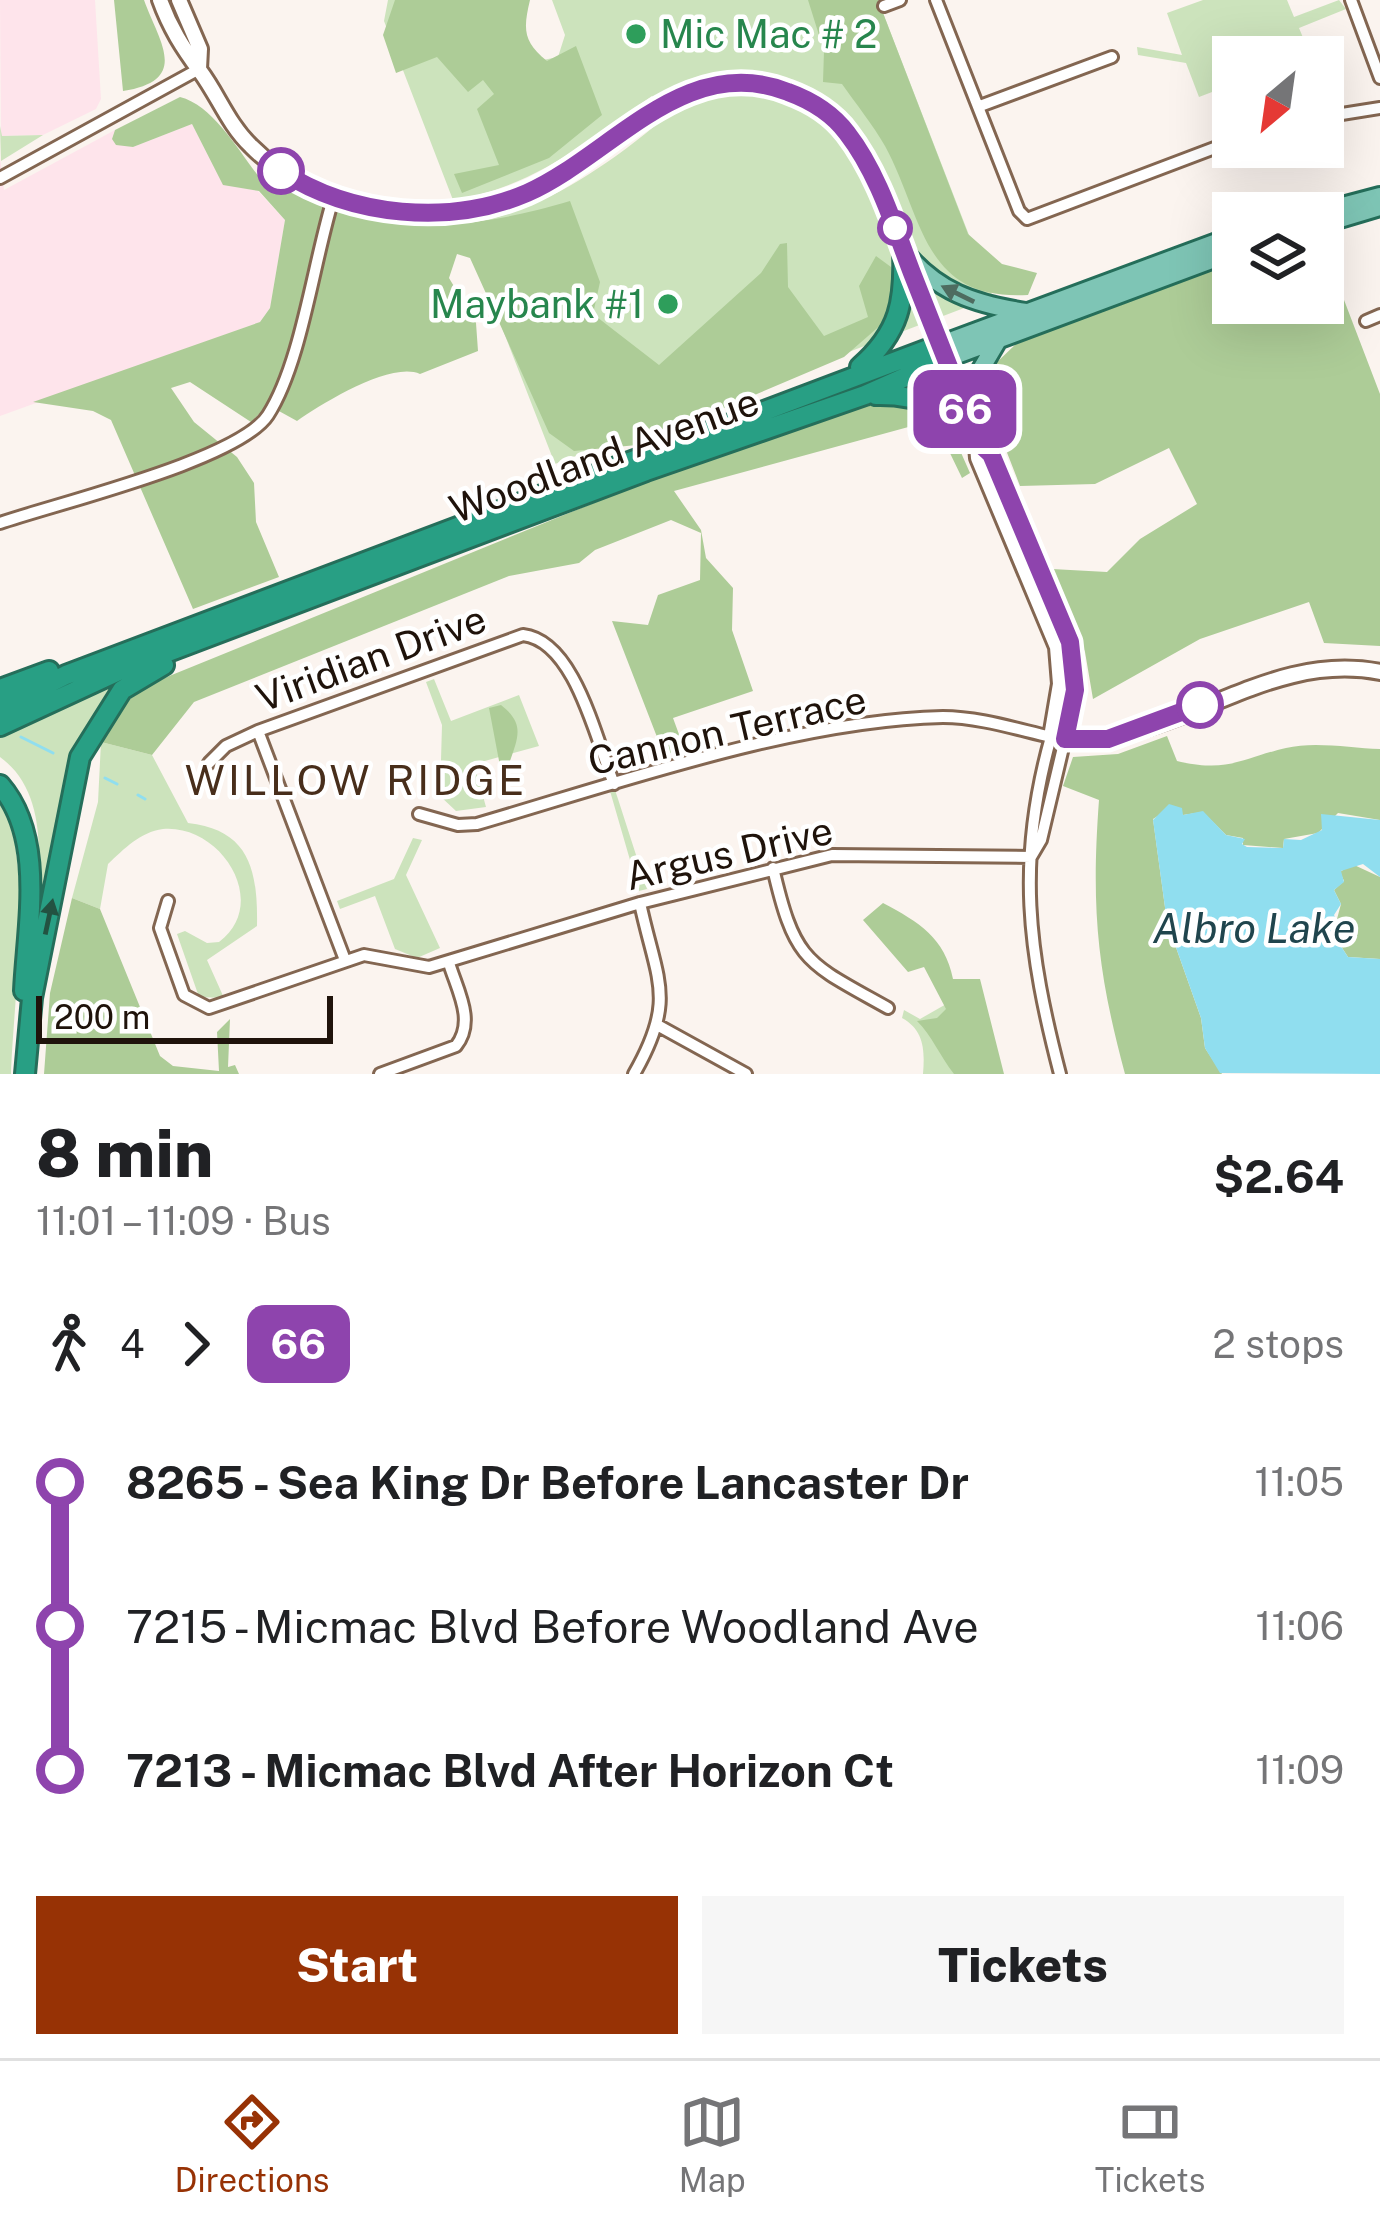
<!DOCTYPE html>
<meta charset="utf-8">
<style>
body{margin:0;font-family:"Public Sans",sans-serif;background:#f6f6f6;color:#202124;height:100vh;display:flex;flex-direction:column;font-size:45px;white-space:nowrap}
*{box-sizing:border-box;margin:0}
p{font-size:39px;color:#757577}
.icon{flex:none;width:66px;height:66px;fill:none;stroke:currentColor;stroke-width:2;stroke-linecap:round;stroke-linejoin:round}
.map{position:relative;height:1074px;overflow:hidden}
.drawer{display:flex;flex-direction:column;background:#fff;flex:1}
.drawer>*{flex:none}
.badge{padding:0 24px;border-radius:18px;font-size:42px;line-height:78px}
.needle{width:78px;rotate:209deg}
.fabs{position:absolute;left:1212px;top:36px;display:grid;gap:24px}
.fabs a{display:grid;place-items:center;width:132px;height:132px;border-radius:0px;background:#fff;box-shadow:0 12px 48px #0002;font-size:60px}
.scale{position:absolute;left:36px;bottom:30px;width:297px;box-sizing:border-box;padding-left:12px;border:6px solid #1f130b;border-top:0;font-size:33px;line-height:42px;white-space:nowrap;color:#1f130b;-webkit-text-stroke:9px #fff;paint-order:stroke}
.map>.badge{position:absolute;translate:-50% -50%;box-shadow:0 0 0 6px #fff}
.legs{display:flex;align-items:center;gap:18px;height:132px;padding:0 36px;font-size:39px}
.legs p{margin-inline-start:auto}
.summary{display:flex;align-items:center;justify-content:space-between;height:204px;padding:0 36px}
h1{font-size:66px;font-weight:800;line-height:90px}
.action{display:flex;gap:24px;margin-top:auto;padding:24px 36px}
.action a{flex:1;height:138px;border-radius:0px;background:#973205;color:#fff;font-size:48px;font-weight:800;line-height:138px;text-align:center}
.action a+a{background:#f6f6f6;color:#202124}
ul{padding:0 36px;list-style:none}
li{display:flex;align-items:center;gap:42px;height:144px;font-size:45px}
li i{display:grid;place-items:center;width:18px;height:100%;margin:0 15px;background:currentColor}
li i::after{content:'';width:30px;height:30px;margin:-15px;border:9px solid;border-radius:50%;background:#fff}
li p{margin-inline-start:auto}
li:first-child i{background:linear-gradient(#0000 50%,currentColor 0)}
li:last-child i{background:linear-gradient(currentColor 50%,#0000 0)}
.dock{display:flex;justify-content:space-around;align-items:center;height:168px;border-top:3px solid #e0e0e0;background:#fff;font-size:33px;color:#757577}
.dock a{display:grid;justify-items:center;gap:6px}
.dock .on{color:#973205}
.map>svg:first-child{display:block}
.commercial{fill:#fee4eb}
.green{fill:#cce3bc}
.forest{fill:#adcc97}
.water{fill:#90deef}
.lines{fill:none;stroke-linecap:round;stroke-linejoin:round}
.stream{stroke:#90deef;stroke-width:3}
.minor-casing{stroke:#836651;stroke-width:16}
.tertiary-casing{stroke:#836651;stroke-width:20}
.primary-casing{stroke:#256e5a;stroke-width:22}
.motorway-casing{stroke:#256e5a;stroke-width:24}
.minor{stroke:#fff;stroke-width:10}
.tertiary{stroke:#fff;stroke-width:14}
.primary{stroke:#7ec5b5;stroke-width:16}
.motorway{stroke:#289f84;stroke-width:18}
.oneway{fill:#4e6c60}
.oneway2{fill:#235241}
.line-1-casing{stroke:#fff;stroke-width:27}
.line-1{stroke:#8e44ad;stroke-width:18}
.leisure-dot{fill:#2e9e5b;stroke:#fff;stroke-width:4.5}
.stop-1-dot{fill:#fff;stroke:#8e44ad;stroke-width:6}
.labels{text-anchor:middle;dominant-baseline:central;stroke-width:9;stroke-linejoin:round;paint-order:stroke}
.leisure-label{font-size:39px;fill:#27864d;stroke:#fff;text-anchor:start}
.street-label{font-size:39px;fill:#1f130b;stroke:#fff}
.neighbourhood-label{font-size:42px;letter-spacing:3px;fill:#482e1b;stroke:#fff}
.water-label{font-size:42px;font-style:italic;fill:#20454d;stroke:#fff}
</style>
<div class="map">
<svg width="1380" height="1074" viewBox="0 0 1380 1074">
<rect width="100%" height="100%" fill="#fbf4ef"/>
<!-- commercial -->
<path class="commercial" d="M0,0H95L101,99L96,109L43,135L1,136Z
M192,124L223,184L258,191L285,220L270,308L260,322L0,416V157L4,190L115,130L112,139L133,147Z"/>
<!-- green -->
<path class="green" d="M388,0H492L497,29L523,64L558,57L565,35L552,0H878L993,297L555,464L462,225C539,213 603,169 662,120L652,96C589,141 532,188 453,200L384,21Z
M1203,0H1287L1294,17L1339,0L1346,9L1299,28L1309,52L1296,57H1233V84L1199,97L1186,63L1138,55L1137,47L1182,55L1167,13Z
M0,126L2,136L43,135L1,161Z
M118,678L67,776L72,782C53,841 48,894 32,953C35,891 58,799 0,757V734Z
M434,679L451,721L519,695L539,746L474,764L486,807L456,811L440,796L442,725L426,682Z
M101,742L152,755L188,823C249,830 258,869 257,926L207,960L224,998L199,997L177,934L185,931L207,943L219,942C271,903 221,824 163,829C140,832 124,849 108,864L100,909L72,898L98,802Z
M615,790L618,799L647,889L639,891L610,791Z
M0,799C35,857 13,1002 11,1074H0Z
M413,838L422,840L406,875L440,948L417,958L395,949L375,896L340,909L337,901L394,879Z
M962,995L968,1074H923C925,1050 924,1030 902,1018L904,1010L920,1019Z"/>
<!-- forest -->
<path class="forest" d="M114,0H144C159,42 191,80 123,91Z
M395,0H530C523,29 523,42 547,61L576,46L602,115L549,158L462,193L454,174L499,165L477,109L494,94L483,80L468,92L437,57L396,73L383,35Z
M808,0H878L968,234L1002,264L1037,273L1028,295C922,301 924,218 885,146C873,125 856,104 842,84L823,82L824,51Z
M180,97C219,107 246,166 271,191L287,190C403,229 450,236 570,201L600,282L593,314L659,365L761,273L780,244L787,243L788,287L824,336L868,317L859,286L876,256L891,267L893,295L883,323L844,357L637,445L574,451L549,433L470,258L457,254L449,278L476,323L478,351L420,374C391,361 323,403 297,421L268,405L251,422L190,382L171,388L194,422L237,457L254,483L256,522L279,577L193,609L111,420L93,411L33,402L260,322L270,308L285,220L259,191L223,185L192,124L133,147L116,145L112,139L115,130Z
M1323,245L1380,394V646L1324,643L1309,602L1200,639L1093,699L1085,652L1052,569L1107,572L1140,539L1197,504L1169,448L1095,484L1020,486L990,409L994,365L1017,343L1233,262V303H1323Z
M877,401L923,402L951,430L970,473L962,478L934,420L674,491L701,530L706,558L733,588L732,630L753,691L673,718L684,748L664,755L612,621L648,625L658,595L700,580L701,533L671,520L595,550L579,563L509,576L194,702L152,755L101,742L122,704L157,681L672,471Z
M501,705C524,723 519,735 510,761L500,766L489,708Z
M1167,736L1177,761C1229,773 1239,759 1286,748C1314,741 1351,748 1380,749V820L1338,813L1318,833L1284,839L1283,848L1243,845V838L1226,835L1203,812L1183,815L1174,806L1153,819L1167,922L1201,1018L1205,1048L1222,1074H1125C1097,970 1091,908 1099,800L1063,786L1073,757L1118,754Z
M1352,864L1380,877V959L1348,957L1333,934L1341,904L1334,890L1344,881L1340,872Z
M72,898L100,909L160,1056L173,1066L219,1071L217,1032L230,1019L228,1067L235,1065L239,1074H44L50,993Z
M883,903C919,922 945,938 953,979H980L1004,1074H954C940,1056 932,1036 917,1021L937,1018L946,1009L924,967L908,972L863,920Z"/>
<!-- water -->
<path class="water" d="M1169,804L1182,808L1183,815L1203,811L1226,835L1245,839L1242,844L1247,847L1283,848L1284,839L1301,840L1322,830L1321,814L1380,820V877L1363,864L1341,871L1344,882L1334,890L1341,904L1334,915L1339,925L1333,934L1348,957L1380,959V1074L1220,1073L1205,1048L1201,1018L1167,922L1153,820Z"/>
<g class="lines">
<!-- stream -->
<path class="stream" d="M21,737L53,753
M105,778L117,784
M138,795L145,799"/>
<defs>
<path id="minor" d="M936,0L1019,211L1027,219L1233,141
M1351,0L1380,78
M884,6L900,0
M980,106L1112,57
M1323,117L1380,108
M0,178L199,69
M1366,321L1380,315
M0,523C58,503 239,460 268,415C302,362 314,258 334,196
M258,731L345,960
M209,763L226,746L258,731L523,635C575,641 596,740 614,784
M419,814L458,825L477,824C618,783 797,720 943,717C978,717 1016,729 1051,737C1016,861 1028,951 1060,1074
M1031,857L1041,840L1065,739
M773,868C795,963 806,962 888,1008
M168,901L160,928L184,995L209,1008L364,955L429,967L640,903L832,855L1031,857
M659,1026L746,1074
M380,1074L456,1046C476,1021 457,990 449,963
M634,1074C677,999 657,982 640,903"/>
<path id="tertiary" d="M160,0C170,28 183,48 200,71C218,95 228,124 251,146C318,214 437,231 524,194C623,151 717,18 832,117C882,160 941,346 968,415
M179,0L200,49L199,69
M976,435L978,458L1057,647L1060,684L1051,737C1167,756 1260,648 1380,672
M979,443L991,454L1070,642L1074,690L1065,739"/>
<path id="primary" d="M1316,213L1380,196
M1323,224L1380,207
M903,250C937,292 974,304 1026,312
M939,345L1233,236
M946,359L1233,252
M968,416L974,381L997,342"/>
<path id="motorway" d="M860,367C900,332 905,301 903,250
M876,395C924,394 947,409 979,443
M0,689L49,671
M0,708L66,675L939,345
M0,726L123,669L646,471L865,395L946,359
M0,785C46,838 27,926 24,991
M25,1074L32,998L80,757L122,690L164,665"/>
</defs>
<!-- minor casing -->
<use href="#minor" class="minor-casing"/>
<!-- tertiary casing -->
<use href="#tertiary" class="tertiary-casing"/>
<!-- primary casing -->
<use href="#primary" class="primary-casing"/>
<!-- motorway casing -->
<use href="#motorway" class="motorway-casing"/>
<!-- minor -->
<use href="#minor" class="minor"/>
<!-- tertiary -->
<use href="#tertiary" class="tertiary"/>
<!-- primary -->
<use href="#primary" class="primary"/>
<!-- motorway -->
<use href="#motorway" class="motorway"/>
</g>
<!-- one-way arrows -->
<defs><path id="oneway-solid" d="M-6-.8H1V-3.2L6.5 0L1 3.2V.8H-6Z" transform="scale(3)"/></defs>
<use class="oneway" href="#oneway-solid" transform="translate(958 294) rotate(-154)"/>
<use class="oneway2" href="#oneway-solid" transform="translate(49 917) rotate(-78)"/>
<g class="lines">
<defs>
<path id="line-1" d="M281,171C352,217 450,226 527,193C611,156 685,51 788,92C810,100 832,113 847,133C878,173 894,226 912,273C934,330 957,386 979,443L991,454L1070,642L1075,690L1065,739H1108L1200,705"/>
</defs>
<!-- line-1 casing -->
<use href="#line-1" class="line-1-casing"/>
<!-- line-1 -->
<use href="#line-1" class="line-1"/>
</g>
<!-- markers -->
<g class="leisure-dot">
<circle cx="636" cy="34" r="12"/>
<circle cx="668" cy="304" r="12"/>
</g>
<g class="stop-1-dot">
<circle cx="281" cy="171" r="21"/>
<circle cx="895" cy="228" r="15"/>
<circle cx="1200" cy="705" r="21"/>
</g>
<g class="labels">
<!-- leisure labels -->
<g class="leisure-label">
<text x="660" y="34">Mic Mac # 2</text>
<text x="644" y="304" text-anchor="end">Maybank #1</text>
</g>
<!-- street labels -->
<g class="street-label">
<text transform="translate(604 455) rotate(-20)">Woodland Avenue</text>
<text transform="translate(371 658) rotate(-20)">Viridian Drive</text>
<text transform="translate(727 730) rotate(-13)">Cannon Terrace</text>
<text transform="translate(729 853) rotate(-13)">Argus Drive</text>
</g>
<!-- neighbourhood labels -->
<g class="neighbourhood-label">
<text x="356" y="779">WILLOW RIDGE</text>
</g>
<!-- water labels -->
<g class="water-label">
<text x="1254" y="927">Albro Lake</text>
</g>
</g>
</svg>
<div class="fabs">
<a><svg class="needle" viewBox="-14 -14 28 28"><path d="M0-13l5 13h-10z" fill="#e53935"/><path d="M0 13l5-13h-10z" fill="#757577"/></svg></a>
<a><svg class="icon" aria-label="layers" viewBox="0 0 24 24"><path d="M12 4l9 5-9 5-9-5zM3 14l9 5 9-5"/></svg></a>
</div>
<div class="scale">200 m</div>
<b class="badge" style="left:965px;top:409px;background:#8e44ad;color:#fff">66</b>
</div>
<section class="drawer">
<div class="summary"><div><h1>8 min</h1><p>11:01 – 11:09 · Bus</p></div><b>$2.64</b></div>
<div class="legs"><svg class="icon" aria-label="walk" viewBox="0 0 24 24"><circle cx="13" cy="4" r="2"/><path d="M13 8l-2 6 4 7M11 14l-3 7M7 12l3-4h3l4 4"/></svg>4<svg class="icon" aria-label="forward" viewBox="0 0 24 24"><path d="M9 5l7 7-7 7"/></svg><b class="badge" style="background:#8e44ad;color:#fff">66</b><p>2 stops</p></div>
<ul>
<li><i style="color:#8e44ad"></i><b>8265 - Sea King Dr Before Lancaster Dr</b><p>11:05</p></li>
<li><i style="color:#8e44ad"></i><span>7215 - Micmac Blvd Before Woodland Ave</span><p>11:06</p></li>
<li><i style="color:#8e44ad"></i><b>7213 - Micmac Blvd After Horizon Ct</b><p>11:09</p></li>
</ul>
<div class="action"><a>Start</a><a>Tickets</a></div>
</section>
<nav class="dock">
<a class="on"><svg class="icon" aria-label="directions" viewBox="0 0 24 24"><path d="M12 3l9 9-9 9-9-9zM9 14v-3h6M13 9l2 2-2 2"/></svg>Directions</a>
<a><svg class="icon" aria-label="map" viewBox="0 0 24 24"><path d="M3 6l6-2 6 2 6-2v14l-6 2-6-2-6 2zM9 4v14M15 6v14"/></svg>Map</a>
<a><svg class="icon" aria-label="tickets" viewBox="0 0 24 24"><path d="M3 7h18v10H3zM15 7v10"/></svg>Tickets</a>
</nav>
